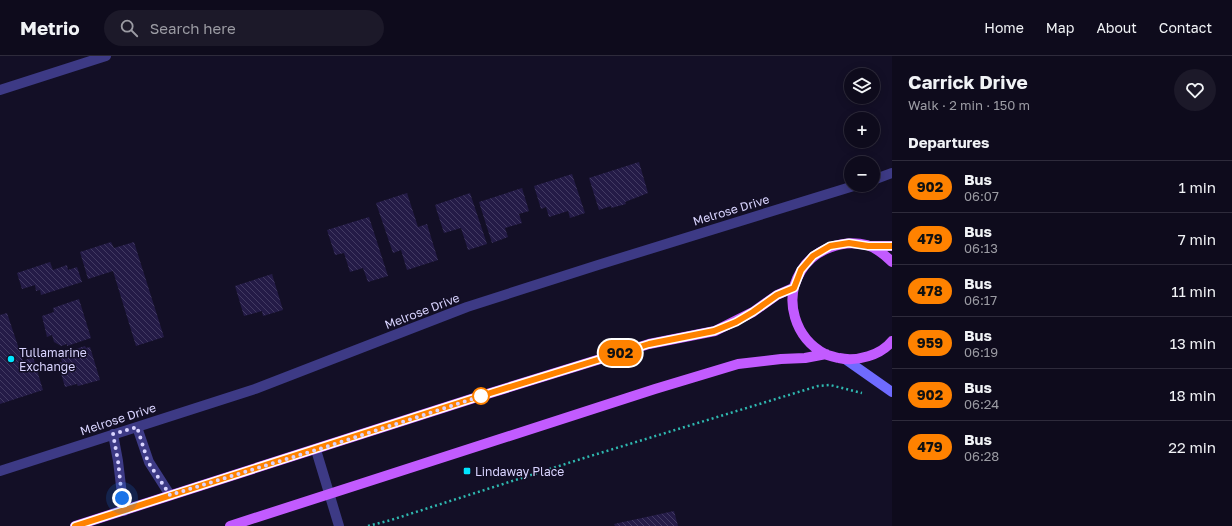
<!DOCTYPE html>
<meta charset="utf-8">
<style>
body{margin:0;font-family:"Golos Text",sans-serif;background:#1c1929;color:#f1f3f6;height:100vh;display:flex;flex-direction:column;font-size:15px;white-space:nowrap}
*{box-sizing:border-box;margin:0}
p{font-size:13px;color:#9b9ba3}
.icon{flex:none;width:22px;height:22px;fill:none;stroke:currentColor;stroke-width:2;stroke-linecap:round;stroke-linejoin:round}
.map{position:relative;flex:1;overflow:hidden}
.panel{display:flex;flex-direction:column;background:#0e0b1c;width:340px}
.panel>*{flex:none}
.badge{padding:0 8px;border-radius:13px;font-size:14px;line-height:26px}
.fabs{position:absolute;left:844px;top:12px;display:grid;gap:8px}
.fabs a{display:grid;place-items:center;width:36px;height:36px;border-radius:50%;background:#0e0b1c;box-shadow:0 2px 10px #0003,0 0 0 1px #2e2b3b;font-size:20px}
.you{position:absolute;width:20px;height:20px;margin:-10px;border:3px solid #fff;border-radius:50%;background:#1a73e8;box-shadow:0 0 0 6px #1a73e833}
.map>.badge{position:absolute;translate:-50% -50%;box-shadow:0 0 0 2px #fff}
h2{padding:0 16px;font-size:15px;line-height:36px}
.round{display:grid;place-items:center;flex:none;width:42px;height:42px;border-radius:21px;background:#1c1929}
.head{display:flex;align-items:center;justify-content:space-between;height:68px;padding:0 16px}
h1{font-size:19px;font-weight:700;line-height:30px}
ul{padding:0;list-style:none}
li{display:flex;align-items:center;gap:12px;height:52px;padding:0 16px;border-top:1px solid #2e2b3b}
li div{flex:1}
li b{display:block;font-size:15px}
li em{font-style:normal}
li .badge{min-width:44px;font-weight:700;text-align:center}
header{display:flex;align-items:center;gap:24px;box-sizing:border-box;height:56px;padding:0 20px;background:#0e0b1c;border-bottom:1px solid #2e2b3b}
header strong{font-size:19px}
nav{display:flex;gap:22px;margin-inline-start:auto;font-size:14px}
.search{width:280px;height:36px;background:#1c1929;display:flex;align-items:center;gap:10px;box-sizing:border-box;padding:0 14px;border-radius:22px;color:#9b9ba3;font-size:15px}
main{display:flex;flex:1;min-height:0}
.map>svg:first-child{display:block}
.building{fill:url(#building-back-hatch)}
.lines{fill:none;stroke-linecap:round;stroke-linejoin:round}
.path{stroke:#2fb8b0;stroke-width:2.5;stroke-dasharray:2 3;stroke-linecap:butt}
.street{stroke:#3d3a85;stroke-width:10}
.secondary{stroke:#6f6bff;stroke-width:10}
.primary{stroke:#c25bff;stroke-width:10}
.line-casing{stroke:#fff;stroke-width:9}
.line{stroke:#ff8200;stroke-width:6}
.walk{stroke:#d9d4ff;stroke-width:4;stroke-dasharray:0 7.2}
.poi-dot{fill:#00e5ff;stroke:#130f26;stroke-width:1.5}
.stop-dot{fill:#fff;stroke:#ff8200;stroke-width:2}
.labels{text-anchor:middle;dominant-baseline:central;stroke-width:3;stroke-linejoin:round;paint-order:stroke}
.street-label{font-size:12px;fill:#d9d4ff;stroke:#130f26}
.poi-label{font-size:12px;fill:#d9d4ff;stroke:#130f26;text-anchor:start}
</style>
<header>
<strong>Metrio</strong>
<div class="search"><svg class="icon" aria-label="search" viewBox="0 0 24 24"><circle cx="10" cy="10" r="6"/><path d="M15 15l6 6"/></svg>Search here</div>
<nav><a>Home</a><a>Map</a><a>About</a><a>Contact</a></nav>
</header>
<main>
<div class="map">
<svg width="892" height="470" viewBox="0 0 892 470">
<defs>
<pattern id="building-back-hatch" width="6" height="6" patternUnits="userSpaceOnUse"><rect width="6" height="6" fill="#241b47"/><path d="M-1 5l2 2M0 0l6 6M5-1l2 2" fill="none" stroke="#433b63"/></pattern>
</defs>
<rect width="100%" height="100%" fill="#130f26"/>
<!-- building -->
<path class="building" d="M639,106L648,137L625,146L626,148L611,152V150L599,154L589,122Z
M572,118L585,157L570,162L568,155L549,161L546,151L541,153L534,130Z
M522,132L529,155L519,158L522,167L505,172L508,181L492,187L479,146Z
M407,137L418,171L427,168L438,204L407,214L401,194L393,197L376,147Z
M470,137L487,188L468,194L461,172L444,177L435,149Z
M369,161L388,220L368,226L363,212L350,216L344,197L335,199L327,174Z
M111,186L114,192L134,186L164,281L136,290L113,215L88,223L80,196Z
M50,206L53,214L67,209L68,214L77,211L82,226L41,239L40,234L36,235L35,229L22,233L17,217Z
M272,218L283,254L263,260L262,255L244,260L235,230Z
M79,243L91,282L67,290V288L61,290L54,286L52,279L47,281L42,260L54,256L53,252Z
M7,257L23,305L33,301L43,334L0,348V259Z
M85,290L86,292L90,291L100,324L78,330L77,328L65,331L58,307L62,306L60,300L68,298L67,296Z
M674,455L678,470H615L614,468Z"/>
<g class="lines">
<!-- path -->
<path class="path" d="M368,470L391,464L584,402L818,330L830,329L862,337"/>
<!-- street -->
<path class="street" d="M0,34L106,0
M873,124L892,117
M137,371L149,406L170,439
M113,378L118,405L124,455
M316,394L339,470
M0,415L255,333L467,251L598,209L857,129"/>
<!-- secondary -->
<path class="secondary" d="M845,303L892,336"/>
<!-- primary -->
<path class="primary" d="M870,190H892
M892,206C885,199 877,192 867,189C843,183 814,193 801,215C783,244 795,282 825,298C829,300 835,301 839,302C857,306 881,299 892,285
M75,470L471,343L649,288L715,275L753,256L777,239L793,232
M230,470L655,333L738,308L781,303L805,302L826,298"/>
</g>
<g class="lines">
<defs>
<path id="line" d="M75,470L471,343L649,288L714,275L736,266L753,256L777,239L794,232L801,214L813,200L830,190L849,187L868,190H892"/>
</defs>
<!-- line casing -->
<use href="#line" class="line-casing"/>
<!-- line -->
<use href="#line" class="line"/>
<!-- walk -->
<path class="walk" d="M122,442L118,405L113,378L137,371L148,406L170,439L316,394L485,339L481,340"/>
</g>
<!-- markers -->
<g class="poi-dot">
<circle cx="11" cy="303" r="4"/>
<rect x="463" y="411" width="8" height="8" rx="2"/>
</g>
<circle class="stop-dot" cx="481" cy="340" r="8"/>
<g class="labels">
<!-- street labels -->
<g class="street-label">
<text transform="translate(731 154) rotate(-17)">Melrose Drive</text>
<text transform="translate(422 255) rotate(-21)">Melrose Drive</text>
<text transform="translate(118 363) rotate(-18)">Melrose Drive</text>
</g>
<!-- poi labels -->
<g class="poi-label">
<text x="19" y="296">Tullamarine<tspan x="19" dy="14">Exchange</tspan></text>
<text x="475" y="415">Lindaway Place</text>
</g>
</g>
</svg>
<div class="fabs">
<a><svg class="icon" aria-label="layers" viewBox="0 0 24 24"><path d="M12 4l9 5-9 5-9-5zM3 14l9 5 9-5"/></svg></a>
<a>+</a>
<a>−</a>
</div>
<div class="you" style="left:122px;top:442px"></div>
<b class="badge" style="left:620px;top:297px;background:#ff8200;color:#111">902</b>
</div>
<section class="panel">
<div class="head"><div><h1>Carrick Drive</h1><p>Walk · 2 min · 150 m</p></div><a class="round"><svg class="icon" aria-label="heart" viewBox="0 0 24 24"><path d="M12 20l-8-8c-3-5 5-10 8-4 3-6 11-1 8 4z"/></svg></a></div>
<h2>Departures</h2>
<ul>
<li><span class="badge" style="background:#ff8200;color:#111">902</span><div><b>Bus</b><p>06:07</p></div><em>1 min</em></li>
<li><span class="badge" style="background:#ff8200;color:#111">479</span><div><b>Bus</b><p>06:13</p></div><em>7 min</em></li>
<li><span class="badge" style="background:#ff8200;color:#111">478</span><div><b>Bus</b><p>06:17</p></div><em>11 min</em></li>
<li><span class="badge" style="background:#ff8200;color:#111">959</span><div><b>Bus</b><p>06:19</p></div><em>13 min</em></li>
<li><span class="badge" style="background:#ff8200;color:#111">902</span><div><b>Bus</b><p>06:24</p></div><em>18 min</em></li>
<li><span class="badge" style="background:#ff8200;color:#111">479</span><div><b>Bus</b><p>06:28</p></div><em>22 min</em></li>
</ul>
</section>
</main>
